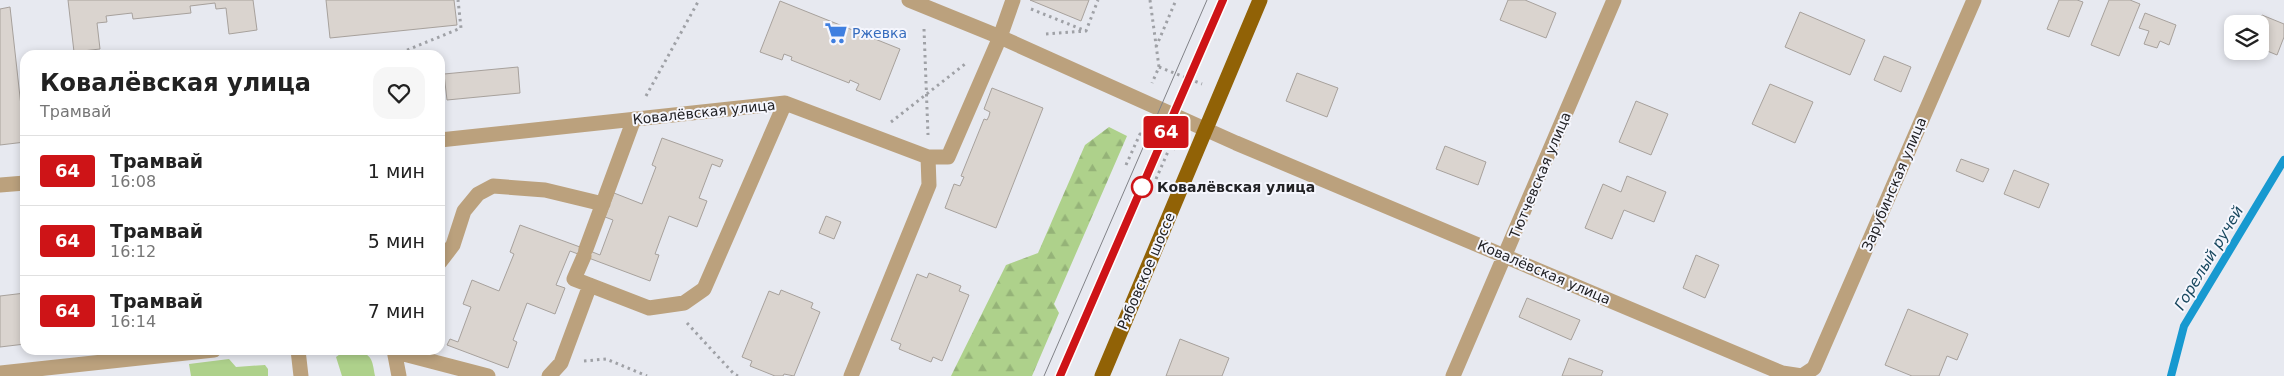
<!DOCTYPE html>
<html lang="ru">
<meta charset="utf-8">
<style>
body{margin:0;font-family:"DejaVu Sans",sans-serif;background:#f6f6f6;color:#222;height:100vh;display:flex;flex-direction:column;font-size:19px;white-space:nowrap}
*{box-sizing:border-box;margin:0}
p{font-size:16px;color:#767676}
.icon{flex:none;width:28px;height:28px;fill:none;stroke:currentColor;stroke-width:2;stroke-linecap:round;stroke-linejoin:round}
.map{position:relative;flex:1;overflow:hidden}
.sheet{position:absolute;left:20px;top:50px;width:425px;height:305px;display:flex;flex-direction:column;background:#fff;border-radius:15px;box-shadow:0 2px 8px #0003}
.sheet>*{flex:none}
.badge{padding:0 10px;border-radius:4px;font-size:18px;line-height:32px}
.tools{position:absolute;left:2224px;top:15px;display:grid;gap:10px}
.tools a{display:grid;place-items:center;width:45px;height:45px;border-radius:10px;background:#fff;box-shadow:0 2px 8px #0003;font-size:25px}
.map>.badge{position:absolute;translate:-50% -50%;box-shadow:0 0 0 2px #fff}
.round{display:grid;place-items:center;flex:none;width:52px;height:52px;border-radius:15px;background:#f6f6f6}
.overview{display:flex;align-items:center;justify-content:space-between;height:85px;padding:0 20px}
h1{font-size:24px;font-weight:700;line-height:38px}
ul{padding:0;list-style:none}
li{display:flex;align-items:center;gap:15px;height:70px;padding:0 20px;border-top:1px solid #e0e0e0}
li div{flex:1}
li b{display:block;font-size:19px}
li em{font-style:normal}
li .badge{min-width:55px;font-weight:700;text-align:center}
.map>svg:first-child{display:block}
.green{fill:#aed18b}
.forest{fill:url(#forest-firs)}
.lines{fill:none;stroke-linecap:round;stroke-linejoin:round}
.stream{stroke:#1799d0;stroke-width:8}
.building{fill:#dad4cf;stroke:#a7a19c}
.path{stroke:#9fa1a6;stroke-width:3;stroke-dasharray:2.5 4;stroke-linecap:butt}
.minor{stroke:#bba17d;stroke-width:15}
.major{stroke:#916206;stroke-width:15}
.tram{stroke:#818287;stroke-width:1}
.line-casing{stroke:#fff;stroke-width:11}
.line{stroke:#ce1417;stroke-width:8}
.stop-dot{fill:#fff;stroke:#ce1417;stroke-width:2.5}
.labels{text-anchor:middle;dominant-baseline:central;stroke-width:4;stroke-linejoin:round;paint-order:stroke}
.shop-label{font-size:14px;fill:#366cbe;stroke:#f5f6fd;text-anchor:start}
.street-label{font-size:14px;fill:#222225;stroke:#f5f6fd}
.stop-label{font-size:14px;font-weight:bold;fill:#222225;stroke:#f5f6fd;text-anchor:start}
.water-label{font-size:15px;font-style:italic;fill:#19485f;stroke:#f5f6fd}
</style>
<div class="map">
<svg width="2284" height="376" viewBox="0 0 2284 376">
<defs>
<pattern id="forest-firs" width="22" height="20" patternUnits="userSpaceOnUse" patternTransform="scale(1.25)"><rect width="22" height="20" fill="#aed18b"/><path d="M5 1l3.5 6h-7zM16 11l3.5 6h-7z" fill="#95b378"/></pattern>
</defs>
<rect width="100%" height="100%" fill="#e7e9f0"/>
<!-- green -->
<path class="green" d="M353,350C372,354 372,358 375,376H342L336,357L343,352Z
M229,359L236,367L265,365L268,369V376H191L189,364Z"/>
<!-- forest -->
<path class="forest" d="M1109,127L1127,136L1054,304L1059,313L1032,376H951L1006,265L1038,253L1085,145Z"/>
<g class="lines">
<!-- stream -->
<path class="stream" d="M2171,376L2184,326L2284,160"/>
</g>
<!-- building -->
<path class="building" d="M68,0H253L257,30L229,34L226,8L216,9L215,3L190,6L191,13L133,19L132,13L106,16L107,22L97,23L100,49L74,52Z
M326,0H454L457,25L330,38Z
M1030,0H1089L1081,21Z
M1508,0H1525L1556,13L1546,38L1500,20Z
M2059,0H2077L2083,2L2069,37L2047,29Z
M2109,0H2130L2140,4L2119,56L2091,45Z
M780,1L900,49L880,100L856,90L859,84L850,80L849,83L791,60L792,57L784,54L782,60L760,52Z
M10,7L25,142L0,145V9Z
M1800,12L1865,40L1850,75L1785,47Z
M2145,13L2176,25L2169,45L2160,41L2157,48L2144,44L2149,31L2139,28Z
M2262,15L2284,24V37L2277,55L2260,48L2258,24Z
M1884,56L1911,67L1901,92L1874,80Z
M518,67L520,93L447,100L444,74Z
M1297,73L1338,88L1327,117L1286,101Z
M1770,84L1813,102L1795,143L1752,124Z
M992,88L1043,108L996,228L945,208L954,184L960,186L964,177L961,176L984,119L987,120L989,116L990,112L984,109Z
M1636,101L1668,114L1651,155L1619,142Z
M662,138L723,160L720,167L712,164L699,198L707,201L697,227L669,216L655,254L659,255L650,281L578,254L580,247L600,255L613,220L605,217L614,193L642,204L656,167L652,165Z
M1445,146L1486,162L1478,185L1436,169Z
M1961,159L1989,169L1983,182L1956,171Z
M2014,170L2049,184L2039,208L2004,194Z
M1627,176L1666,192L1654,222L1624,210L1612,239L1585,228L1603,184L1621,192Z
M826,216L841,222L834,239L819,233Z
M520,225L580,247L578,254L570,251L556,285L565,288L555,314L527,303L513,340L517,342L508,368L447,345L450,339L458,342L471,307L463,304L472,280L499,291L514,254L510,252Z
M1696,255L1719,265L1705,298L1683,288Z
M929,273L961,286L959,291L969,295L942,361L933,357L931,362L899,349L901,344L891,340L917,274L927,278Z
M781,290L813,303L811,308L820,312L794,376L784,374L783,376H775L750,366L752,361L742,357L769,291L779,295Z
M25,293V344L0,347V296Z
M1527,298L1580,320L1571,340L1519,317Z
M1908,309L1968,334L1957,360L1947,356L1939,376H1912L1885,365Z
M1180,339L1229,358L1222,376H1166Z
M1569,358L1603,371L1601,376H1562Z"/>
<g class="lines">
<!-- path -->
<path class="path" d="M1150,0L1159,67L1152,83
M1031,9L1086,31L1098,0
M924,29L928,135
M1046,34L1086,31
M1156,47L1176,0
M395,55L461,28L458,0
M1159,67L1202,84
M646,96L699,0
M891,122L965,64
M1126,165L1140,134L1175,149
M1156,179L1170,147
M687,323L734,374L738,376
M584,361L606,359L647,376"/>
<!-- minor -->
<path class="minor" d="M909,0L1000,37L1013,0
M440,140L785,103L928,157H948L1000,37L1236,143L1782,373L1802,376L1814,368L1974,0
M0,185L25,183
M586,249L634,119
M584,256L574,279L649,308L684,303L704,289L785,103
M440,262L453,245L464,211L478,194L493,186L545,190L603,204
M298,350L301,376
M394,350L399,376
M396,352L488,376
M0,373L214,350
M549,376L561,363L590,285
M851,376L929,185L928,157
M1453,376L1614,0"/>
<!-- major -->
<path class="major" d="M1102,376L1260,0"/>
<!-- tram -->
<path class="tram" d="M1044,376L1207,0
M1060,376L1223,0"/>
</g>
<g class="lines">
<defs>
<path id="line" d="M1060,376L1223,0"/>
</defs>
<!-- line casing -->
<use href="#line" class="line-casing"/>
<!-- line -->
<use href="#line" class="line"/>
</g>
<!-- icons -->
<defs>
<symbol id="supermarket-bare" viewBox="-9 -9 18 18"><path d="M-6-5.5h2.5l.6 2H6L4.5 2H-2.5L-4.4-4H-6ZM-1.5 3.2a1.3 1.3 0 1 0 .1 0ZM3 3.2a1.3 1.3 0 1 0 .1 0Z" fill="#3f7fe0" stroke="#f5f6fd" stroke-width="2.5" paint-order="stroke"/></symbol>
</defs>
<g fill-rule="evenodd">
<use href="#supermarket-bare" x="820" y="17" width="32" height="32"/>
</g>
<!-- markers -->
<circle class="stop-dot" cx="1142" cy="187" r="10"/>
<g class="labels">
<!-- shop labels -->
<g class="shop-label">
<text x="852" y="33">Ржевка</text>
</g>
<!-- street labels -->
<g class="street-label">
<text transform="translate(704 112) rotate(-6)">Ковалёвская улица</text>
<text transform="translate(1540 175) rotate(-67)">Тютчевская улица</text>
<text transform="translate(1894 184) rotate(-67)">Зарубинская улица</text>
<text transform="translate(1146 271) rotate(-67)">Рябовское шоссе</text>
<text transform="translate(1544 272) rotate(23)">Ковалёвская улица</text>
</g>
<!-- stop labels -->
<g class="stop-label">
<text x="1157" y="187">Ковалёвская улица</text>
</g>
<!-- water labels -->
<g class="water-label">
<text transform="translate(2209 258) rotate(-59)">Горелый ручей</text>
</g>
</g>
</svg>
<div class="tools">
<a><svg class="icon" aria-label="layers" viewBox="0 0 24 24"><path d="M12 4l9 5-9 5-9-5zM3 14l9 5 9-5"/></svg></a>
</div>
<b class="badge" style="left:1166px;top:132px;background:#ce1417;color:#fff">64</b>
<section class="sheet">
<div class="overview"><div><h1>Ковалёвская улица</h1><p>Трамвай</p></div><a class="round"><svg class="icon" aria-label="heart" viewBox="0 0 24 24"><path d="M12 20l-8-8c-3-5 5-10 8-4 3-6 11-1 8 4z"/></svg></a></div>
<ul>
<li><span class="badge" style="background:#ce1417;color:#fff">64</span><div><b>Трамвай</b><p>16:08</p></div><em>1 мин</em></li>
<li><span class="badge" style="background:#ce1417;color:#fff">64</span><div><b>Трамвай</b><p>16:12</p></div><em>5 мин</em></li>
<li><span class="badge" style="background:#ce1417;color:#fff">64</span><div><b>Трамвай</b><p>16:14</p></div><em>7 мин</em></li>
</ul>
</section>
</div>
